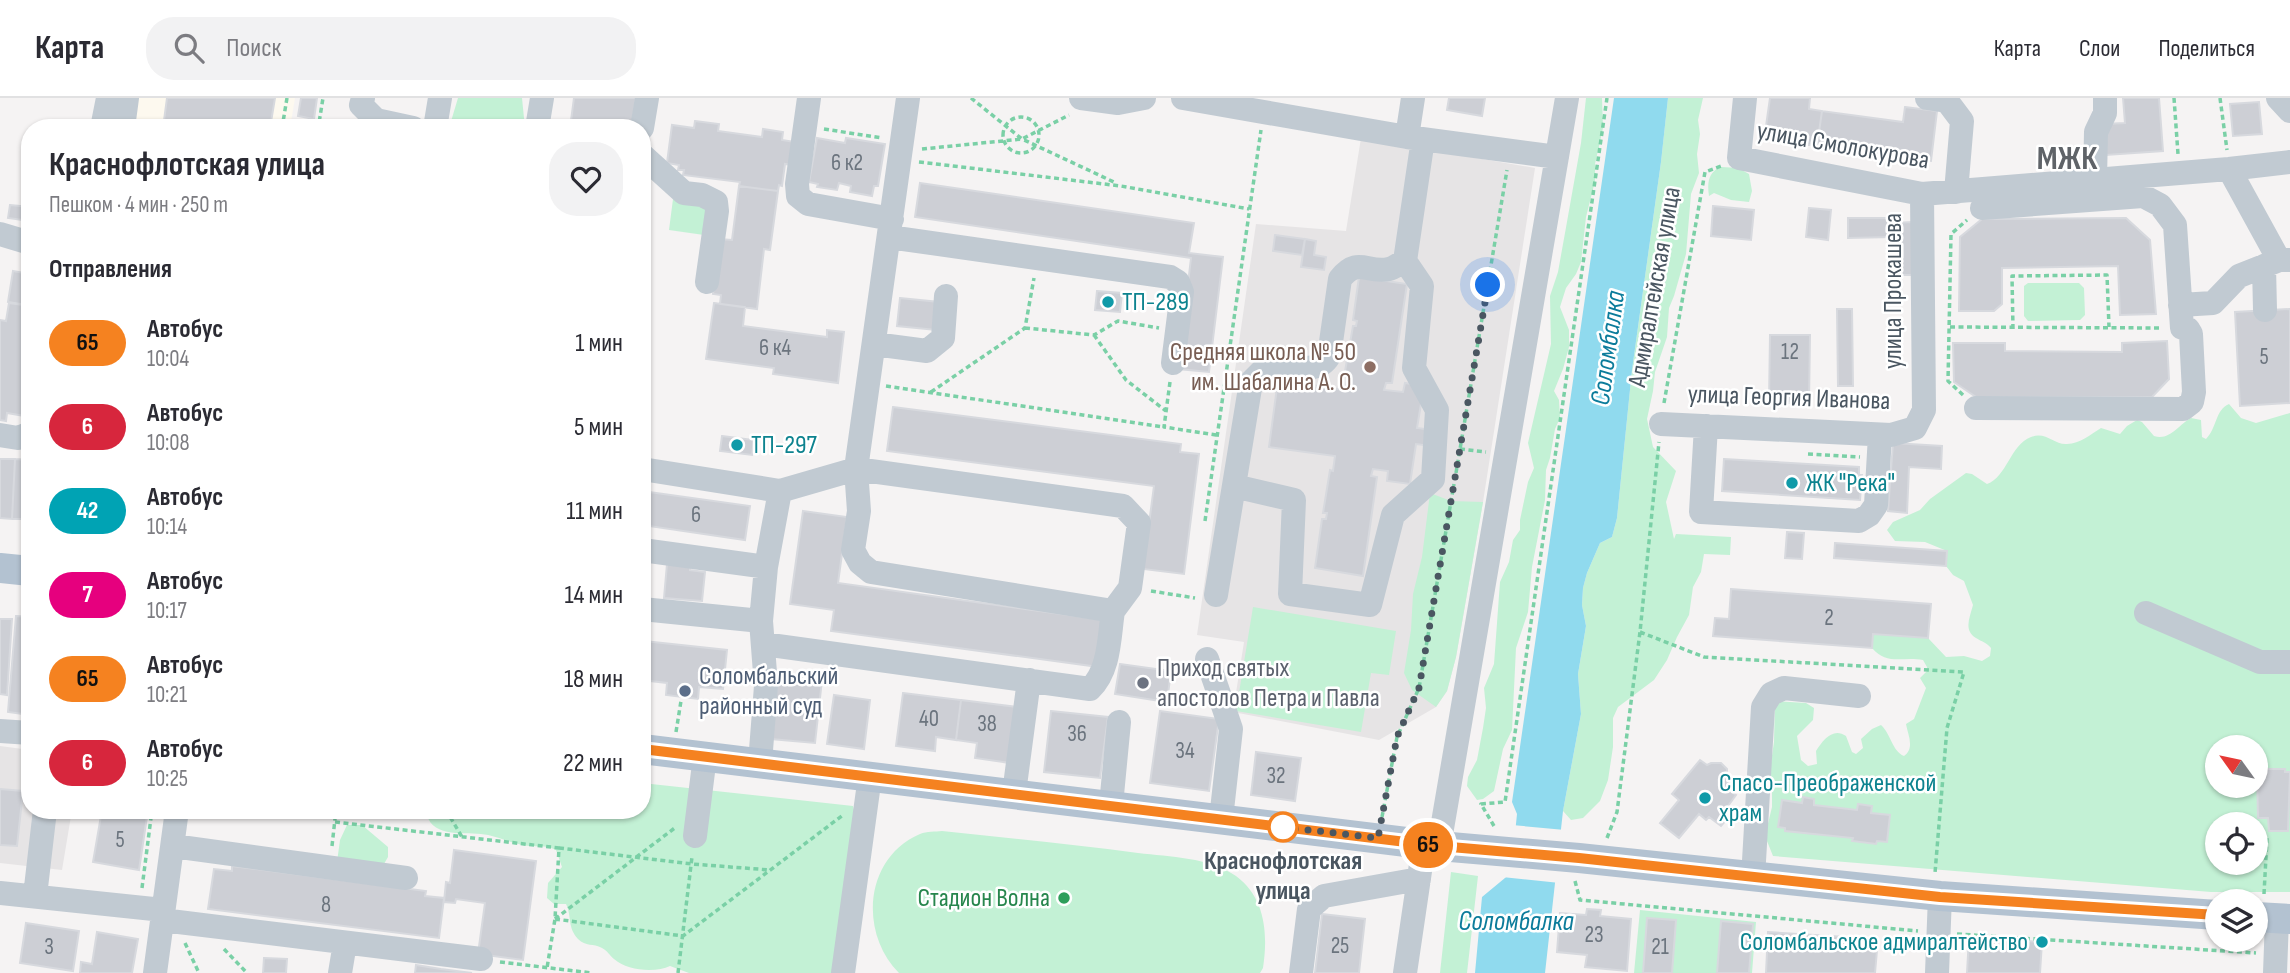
<!DOCTYPE html>
<html lang="ru">
<meta charset="utf-8">
<style>
body{margin:0;font-family:"Sofia Sans Condensed",sans-serif;background:#f2f2f3;color:#2b2b33;height:100vh;display:flex;flex-direction:column;font-size:26px;white-space:nowrap}
*{box-sizing:border-box;margin:0}
p{font-size:23px;color:#7c7c81}
.icon{flex:none;width:38px;height:38px;fill:none;stroke:currentColor;stroke-width:2;stroke-linecap:round;stroke-linejoin:round}
.map{position:relative;flex:1;overflow:hidden}
.sheet{position:absolute;left:21px;top:21px;width:630px;height:700px;display:flex;flex-direction:column;background:#fff;border-radius:28px;box-shadow:0 2px 5px #0004}
.sheet>*{flex:none}
.badge{padding:0 14px;border-radius:23px;font-size:24px;line-height:46px}
.needle{width:46px;rotate:303deg}
.buttons{position:absolute;left:2205px;top:637px;display:grid;gap:14px}
.buttons a{display:grid;place-items:center;width:63px;height:63px;border-radius:50%;background:#fff;box-shadow:0 2px 5px #0004;font-size:35px}
.you{position:absolute;width:35px;height:35px;margin:-18px;border:5px solid #fff;border-radius:50%;background:#1a73e8;box-shadow:0 0 0 10px #1a73e833}
.map>.badge{position:absolute;translate:-50% -50%;box-shadow:0 0 0 4px #fff}
h2{padding:0 28px;font-size:26px;line-height:63px}
.round{display:grid;place-items:center;flex:none;width:74px;height:74px;border-radius:28px;background:#f2f2f3}
.overview{display:flex;align-items:center;justify-content:space-between;height:119px;padding:0 28px}
h1{font-size:33px;font-weight:700;line-height:52px}
ul{padding:0;list-style:none}
li{display:flex;align-items:center;gap:21px;height:84px;padding:0 28px}
li div{flex:1}
li b{display:block;font-size:26px}
li em{font-style:normal}
li .badge{min-width:77px;font-weight:700;text-align:center}
header{display:flex;align-items:center;gap:42px;box-sizing:border-box;height:98px;padding:0 35px;background:#fff;border-bottom:2px solid #e1e1e2}
header strong{font-size:33px}
nav{display:flex;gap:38px;margin-inline-start:auto;font-size:24px}
.search{width:490px;height:63px;background:#f2f2f3;display:flex;align-items:center;gap:18px;box-sizing:border-box;padding:0 24px;border-radius:28px;color:#7c7c81;font-size:26px}
.map>svg:first-child{display:block}
.commercial{fill:#fdf9ef}
.education{fill:#e6e4e5}
.green{fill:#c3f1d5;fill-rule:evenodd}
.water{fill:#90daee}
.pier{fill:#f5f3f3}
.building{fill:#cdcfd5;stroke:#d7d9de;stroke-width:2}
.lines{fill:none;stroke-linecap:round;stroke-linejoin:round}
.path{stroke:#7ad0a6;stroke-width:3.5;stroke-dasharray:5 3.5;stroke-linecap:butt}
.minor{stroke:#c1cad2;stroke-width:24}
.major{stroke:#b3c2d1;stroke-width:30}
.line-casing{stroke:#fff;stroke-width:16}
.line{stroke:#f58220;stroke-width:10}
.walk{stroke:#4a5661;stroke-width:7;stroke-dasharray:0 12.6}
.culture-dot{fill:#0f9aa8;stroke:#fff;stroke-width:2.5}
.education-dot{fill:#8d6e63;stroke:#fff;stroke-width:2.5}
.worship-dot{fill:#6b7280;stroke:#fff;stroke-width:2.5}
.service-dot{fill:#5c6f8a;stroke:#fff;stroke-width:2.5}
.stop-dot{fill:#fff;stroke:#f58220;stroke-width:3.5}
.leisure-dot{fill:#2e9e5b;stroke:#fff;stroke-width:2.5}
.labels{text-anchor:middle;dominant-baseline:central;stroke-width:5;stroke-linejoin:round;paint-order:stroke}
.number-label{font-size:23px;fill:#6b747e}
.street-label{font-size:26px;fill:#4a5661;stroke:#fff}
.culture-label{font-size:26px;fill:#0d838f;stroke:#fff;text-anchor:start}
.education-label{font-size:26px;fill:#785e54;stroke:#fff;text-anchor:end}
.worship-label{font-size:26px;fill:#5b616d;stroke:#fff;text-anchor:start}
.service-label{font-size:26px;fill:#4e5e75;stroke:#fff;text-anchor:start}
.stop-label{font-size:26px;font-weight:bold;fill:#4a5661;stroke:#fff}
.leisure-label{font-size:26px;fill:#27864d;stroke:#fff;text-anchor:end}
.water-label{font-size:28px;font-style:italic;fill:#0c7c9b;stroke:#fff}
.district-label{font-size:33px;font-weight:bold;fill:#5f6368;stroke:#fff}
</style>
<header>
<strong>Карта</strong>
<div class="search"><svg class="icon" aria-label="search" viewBox="0 0 24 24"><circle cx="10" cy="10" r="6"/><path d="M15 15l6 6"/></svg>Поиск</div>
<nav><a>Карта</a><a>Слои</a><a>Поделиться</a></nav>
</header>
<div class="map">
<svg width="2290" height="875" viewBox="0 0 2290 875">
<rect width="100%" height="100%" fill="#f5f3f3"/>
<!-- commercial -->
<path class="commercial" d="M121,0H295L290,30H117Z"/>
<!-- education -->
<path class="education" d="M1361,40L1535,70L1483,404L1456,559L1447,593L1436,609L1379,642L1233,614L1244,544L1197,537L1256,126L1346,133Z
M0,648L30,652V712H72L62,772L0,765Z"/>
<!-- green -->
<path class="green" d="M458,0H522L525,30H449Z
M1586,0H1602L1603,30L1595,66V83L1586,119L1581,164L1576,176L1566,190L1560,209L1569,232V249L1563,271L1554,293L1559,302L1560,320L1555,331L1550,360L1546,372L1545,402L1532,469L1528,514L1516,550L1512,632L1503,651L1494,693L1483,701L1477,702L1467,688L1468,679L1477,662L1483,630L1486,610L1484,590L1494,566L1500,484L1509,464L1513,442L1520,432V422L1528,384L1534,370L1528,345L1551,246L1550,198L1558,174L1565,135L1581,45Z
M1668,0H1703L1698,22L1700,36L1697,56L1699,75L1691,96L1686,156L1674,198L1669,210L1667,239L1655,274L1653,293L1647,321L1653,349L1676,373L1666,404L1674,441L1676,436L1731,439L1730,457L1704,456L1701,474L1693,489L1689,517L1677,539L1667,562L1654,582L1618,609L1613,620V649L1608,682L1600,703L1583,720L1571,722L1563,713L1581,616L1578,576L1586,528L1582,507L1583,490L1587,475L1600,445L1612,439L1617,420L1632,272L1661,64Z
M1722,69L1738,70L1749,76L1752,93L1749,104L1731,102L1714,95L1709,98C1707,85 1708,73 1722,69Z
M673,101L708,106L704,137L669,132Z
M2028,185H2079L2084,190L2085,217L2080,222L2028,223L2024,218V188Z
M2229,306L2241,320L2256,325L2290,315V794H2211L1773,758L1765,738L1772,709V695L1768,685L1774,644L1775,603L1806,605L1814,610L1813,622L1797,638L1801,662L1808,668L1817,666L1816,653C1823,642 1833,629 1846,638L1852,654L1856,656L1863,650L1861,641L1872,631L1881,627C1891,636 1892,653 1904,658C1915,650 1908,637 1906,626L1914,621L1926,590L1920,580L1927,573V569L1923,562C1903,558 1887,568 1872,550L1873,536L1928,540L1946,559L1964,558L1982,563L1990,558L1991,550C1986,544 1982,544 1976,540C1963,532 1970,519 1973,507L1964,483L1953,477L1946,468L1947,453L1925,444L1895,443L1887,432L1893,424L1920,412L1930,401L1966,375L1972,376L1987,386C2007,379 2010,347 2031,339C2046,333 2054,347 2067,346C2080,346 2091,336 2101,330L2120,336L2127,328L2137,322L2142,324L2154,338C2170,343 2178,327 2191,320L2201,322L2202,339L2206,341C2217,330 2215,312 2229,306ZM2217,649H2256V688H2217ZM2217,726H2256V765H2217Z
M1430,395L1451,403L1483,404L1456,559L1447,593L1436,609L1412,592L1404,575L1411,532L1413,496L1422,459Z
M1253,509L1396,533L1389,577L1371,575L1361,634L1236,613Z
M642,685L853,708L854,712L837,875H689L670,868C656,875 627,873 614,861C609,857 608,853 602,850C593,845 586,849 578,841C567,829 572,818 566,806H554L547,800L548,785L562,769L556,752C545,746 535,750 523,747C510,745 495,737 481,736C461,734 429,740 426,712H642Z
M347,727H362L388,749V759L381,771L337,764L340,742Z
M942,733C1008,740 1073,746 1138,755C1170,759 1209,759 1236,778C1266,800 1268,837 1263,870L1260,875H899C859,835 864,760 920,736C927,733 935,734 942,733Z
M1451,774L1478,778L1467,875H1440Z
M1640,812L1756,824L1752,875H1634Z"/>
<!-- water -->
<path class="water" d="M1614,0H1668L1661,64L1632,272L1617,420L1612,439L1600,445L1587,475L1583,490L1582,507L1586,528L1578,576L1581,616L1563,713L1545,875H1475L1482,799L1511,775L1517,716L1512,704Z"/>
<!-- pier -->
<path class="pier" d="M1512,727L1565,732L1560,785L1502,779L1508,773Z"/>
<!-- building -->
<path class="building" d="M167,0H275L270,30H163Z
M301,0H317L314,21L298,18Z
M574,0H636L632,27L612,24L611,30H570Z
M1449,0H1485L1482,18L1447,12Z
M1770,0H1810L1809,11L1822,13L1817,48L1764,42Z
M2123,0H2159L2163,53L2106,57L2104,26L2125,25Z
M2259,4L2262,36L2233,38L2230,6Z
M1905,9L1937,13L1931,63L1817,48L1822,13L1903,24Z
M695,23L719,26L718,33L762,39L763,31L783,34L782,42L795,44L792,67L785,66L782,88L779,87L778,93L739,88L740,84L683,77L684,72H678L679,67L667,65L672,27L694,30Z
M817,40L845,45L846,40L885,46L878,88H874L872,98L850,94L851,88L839,85L837,92L817,89L818,86L809,84Z
M920,85L1194,125L1189,155L1223,159L1209,274L1178,271L1191,160L915,119Z
M739,88L778,93L770,152L764,151L757,211L720,206L721,197L713,196L720,141L732,142Z
M10,107L30,109V123L8,120Z
M1713,108L1754,112L1751,142L1711,138Z
M1809,110L1831,112L1828,142L1806,139Z
M1848,120H1891L1892,139L1848,140Z
M2126,120L2150,142L2156,216L2120,217L2118,168L2002,170V206L1994,213H1959L1960,139L1982,121Z
M1912,124V177H1895L1894,125Z
M1275,137L1305,141L1302,157L1273,153Z
M1305,141L1316,143L1314,157L1326,159L1324,172L1301,169Z
M13,173L30,176L27,207L8,204Z
M1359,179L1407,186L1392,285H1386L1384,292L1403,294L1405,285L1424,288L1417,330L1433,332L1431,348L1416,346L1410,386L1387,383L1388,373L1373,371L1371,378L1377,379L1363,478L1315,470L1322,421H1326L1327,415H1323L1330,372L1333,373L1335,358L1269,349L1278,282L1345,292L1348,279H1344L1353,228H1356L1357,223L1353,222Z
M1097,193L1122,195L1120,214L1095,212Z
M900,200L939,204L936,232L897,228Z
M9,205L30,208V319L7,315L6,323L0,322V222L6,223Z
M714,205L745,209L743,228L827,239V232L844,234L838,285L773,276L774,270L706,261Z
M1837,211H1852L1853,288H1838Z
M2290,211V305L2240,308L2235,214Z
M1770,237H1810L1809,305H1769Z
M2167,243L2169,281L2152,299H1976L1954,284L1953,245H2005V253L2122,254V245Z
M893,309L1181,346L1180,354L1199,356L1184,476L1143,471L1154,388L887,353Z
M722,338L754,342L752,357L720,353Z
M1893,345L1942,348L1941,371L1909,369L1907,415L1888,413Z
M0,361H15L12,421L0,420Z
M15,361L30,362V421H12Z
M1724,361L1859,369V377H1862L1860,402L1722,393Z
M642,393L750,408L745,442L642,427Z
M803,413L847,419L838,485L1105,522L1099,569L831,533L834,512L790,506Z
M1787,434L1804,435L1802,461L1785,460Z
M1835,445L1947,453L1946,468L1834,460Z
M667,466L690,468V472L705,474L702,503L664,500Z
M1731,491L1931,506L1928,540L1873,536L1872,550L1713,538L1715,520L1729,521Z
M16,518L30,519V617L8,614Z
M0,521H12L7,597L0,596Z
M644,543L727,552L723,591L699,589L698,601L666,597L667,585L642,582Z
M1120,566L1171,573L1167,604L1115,596Z
M778,578L822,582L815,645L771,641Z
M903,595L961,602L956,642L936,639L935,653L896,648Z
M834,597L870,602L864,651L827,646Z
M961,602L1017,609L1010,665L975,660L977,645L956,642Z
M1051,613L1108,619L1100,680L1044,674Z
M1160,613L1219,621L1209,693L1150,685Z
M1256,654L1301,660L1295,703L1251,697Z
M1700,662L1707,667L1711,665H1721L1727,671V684L1732,688L1729,692L1736,697L1728,708L1734,713L1721,728L1709,719L1706,722L1699,716L1679,740L1660,725L1679,702L1672,696Z
M2264,671H2285V674H2290L2288,733H2269L2268,720H2258L2257,677H2264Z
M0,691L23,693L17,748L0,747Z
M1803,699L1814,701V707L1857,712L1858,706L1872,708L1871,715L1890,717L1887,744L1877,743L1876,746L1852,743L1853,740L1785,733V730L1778,729L1782,702L1802,705Z
M102,712H148L139,772L93,764Z
M454,752L536,763L523,862L478,856L485,805L456,801L455,805L444,804L446,784L450,785Z
M232,768L426,793L425,798L444,800L439,840L208,811L214,771L232,773Z
M1587,811L1601,812L1600,818L1631,821L1627,873L1585,869L1587,857L1557,854L1560,815L1586,817Z
M1322,816L1365,821L1359,875H1315Z
M1647,820L1676,822L1672,875H1643Z
M1721,823L1753,826L1749,875H1717Z
M26,825L79,833L73,873L20,865Z
M97,834L138,841L132,875H80L81,864L92,866Z
M1768,834L1878,841L1875,875H1766Z
M1969,839L2042,844L2040,875H1967Z
M264,860L287,861L286,875H263Z
M416,867L441,871L472,875H415Z"/>
<g class="lines">
<!-- path -->
<path class="path" d="M971,0L1022,41L1116,85
M2174,0L2178,56
M2220,0L2227,52
M1003 37a18 18 0 1 1 36 0a18 18 0 1 1-36 0Z
M283,26L306,30
M282,30L287,0
M310,30V24L319,25L323,0
M824,31L882,40
M922,51L1022,41L1069,17
M919,64L1121,88L1249,111
M1950,229L2162,230
M1025,230L1094,237L1118,223L1159,230
M2013,231L2012,178L2107,177L2109,229
M1094,237L1126,282L1166,313
M1170,284L1164,329L1216,337
M886,288L1164,329
M931,294L1025,230L1034,180
M1963,297L1948,283L1951,136L1967,122
M1664,305L1705,74L1721,68
M1460,351L1486,354
M1808,356L1860,359
M1456,375L1507,72
M1205,423L1261,32
M1151,493L1195,500
M1640,534L1704,559L1964,574L1947,630L1935,775
M676,634L681,603
M446,712L462,739
M1382,719L1397,639L1419,590L1454,386
M335,724L559,750L555,821L547,870
M1494,728L1481,706L1505,704L1607,0
M1607,740L1617,714L1640,534L1659,344
M332,748L336,712
M559,750L692,766L770,772
M1575,783L1580,802L1918,833
M142,790L152,712
M2264,796L2267,740
M555,821L683,838L843,717
M555,821L676,729
M1957,836L2256,855
M185,845L199,875
M224,851L247,875
M500,864L592,875
M678,875L692,759"/>
<!-- minor -->
<path class="minor" d="M363,0L361,7L376,22L413,30
M809,0L797,86L798,98L808,106L892,121
M1081,0L1118,5L1144,0
M1183,0L1407,39L1557,59
M1745,0L1739,60L1922,96L2229,71L2290,64
M1927,0L1947,3L1962,23L1956,94
M2278,0L2290,13
M102,30L108,0
M123,30L127,0
M435,30L440,0
M537,30L542,0
M642,30L647,0
M1407,39L1413,0
M642,57L684,95L702,97L716,104L717,113L707,184
M2229,71L2279,162
M2095,82L2096,34L2105,15V0
M0,136L30,145
M889,139L1170,179L1178,184L1182,194L1173,265
M2264,168L2265,212
M2180,207L2213,205L2239,178L2279,162H2290
M874,246L927,253L943,240L946,198
M1976,310L2183,311L2192,304L2194,294L2191,236L2188,231L2182,230L2175,127L2160,107L2143,98L1982,110
M1661,326L1891,337L1915,330L1924,312L1922,96
M1706,328L1701,414L1859,423L1869,417L1876,407L1880,337
M0,337L18,340L30,335
M642,371L780,393L856,371L1123,408L1139,425L1130,490L1113,513
M1234,388L1294,402L1290,496L1370,507L1393,417L1433,381L1437,312L1414,270L1422,188L1405,163
M642,452L766,469
M1216,497L1251,284L1270,265C1289,267 1318,278 1329,258L1340,181C1358,158 1367,176 1389,171C1394,170 1400,165 1405,163L1423,41
M642,511L761,523
M2146,515L2260,564H2290
M763,546L1090,591C1110,572 1109,539 1113,513L871,474L860,465L853,452L859,413L856,371L908,0
M1207,561L1231,631L1221,721
M0,633L30,635
M760,665L766,588L761,523L766,469L780,393
M1014,695L1029,582
M1111,707L1119,624
M695,738L705,658
M173,748L406,780
M1439,748L1567,0
M1751,779L1754,763L1763,609L1771,596L1784,590L1859,598
M0,795L163,812
M35,798L45,712
M162,822L481,861
M155,875L177,712
M340,875L345,845
M843,875L870,678
M1301,875L1309,811L1324,798L1419,781
M1405,875L1424,746
M1937,875L1940,798
M2275,875L2277,821"/>
<!-- major -->
<path class="major" d="M0,470L30,473
M642,651L1439,748L1579,760L1940,798L2217,817
M2256,819L2290,821"/>
</g>
<g class="lines">
<defs>
<path id="line" d="M642,651L1439,748L1579,760L1940,799L2217,817"/>
</defs>
<!-- line casing -->
<use href="#line" class="line-casing"/>
<!-- line -->
<use href="#line" class="line"/>
<!-- walk -->
<path class="walk" d="M1283,729L1378,740L1397,639L1419,590L1488,187"/>
</g>
<!-- markers -->
<g class="culture-dot">
<circle cx="1108" cy="204" r="7"/>
<circle cx="737" cy="347" r="7"/>
<circle cx="1792" cy="385" r="7"/>
<circle cx="1705" cy="700" r="7"/>
<circle cx="2042" cy="844" r="7"/>
</g>
<circle class="education-dot" cx="1370" cy="269" r="7"/>
<circle class="worship-dot" cx="1143" cy="585" r="7"/>
<circle class="service-dot" cx="685" cy="593" r="7"/>
<circle class="stop-dot" cx="1283" cy="729" r="14"/>
<circle class="leisure-dot" cx="1064" cy="800" r="7"/>
<g class="labels">
<!-- number labels -->
<g class="number-label">
<text x="847" y="65">6 к2</text>
<text x="775" y="250">6 к4</text>
<text x="1790" y="254">12</text>
<text x="2264" y="259">5</text>
<text x="696" y="417">6</text>
<text x="1829" y="520">2</text>
<text x="929" y="621">40</text>
<text x="987" y="626">38</text>
<text x="1077" y="636">36</text>
<text x="1185" y="653">34</text>
<text x="1276" y="678">32</text>
<text x="120" y="742">5</text>
<text x="326" y="807">8</text>
<text x="1594" y="837">23</text>
<text x="1340" y="848">25</text>
<text x="49" y="849">3</text>
<text x="1660" y="849">21</text>
</g>
<!-- street labels -->
<g class="street-label">
<text transform="translate(1843 48) rotate(10)">улица Смолокурова</text>
<text transform="translate(1655 189) rotate(-80)">Адмиралтейская улица</text>
<text transform="translate(1893 193) rotate(-90)">улица Прокашева</text>
<text transform="translate(1789 300) rotate(2)">улица Георгия Иванова</text>
</g>
<!-- culture labels -->
<g class="culture-label">
<text x="1122" y="204">ТП-289</text>
<text x="751" y="347">ТП-297</text>
<text x="1806" y="385">ЖК "Река"</text>
<text x="1719" y="685">Спасо-Преображенской<tspan x="1719" dy="30">храм</tspan></text>
<text x="2028" y="844" text-anchor="end">Соломбальское адмиралтейство</text>
</g>
<!-- education labels -->
<g class="education-label">
<text x="1356" y="254">Средняя школа № 50<tspan x="1356" dy="30">им. Шабалина А. О.</tspan></text>
</g>
<!-- worship labels -->
<g class="worship-label">
<text x="1157" y="570">Приход святых<tspan x="1157" dy="30">апостолов Петра и Павла</tspan></text>
</g>
<!-- service labels -->
<g class="service-label">
<text x="699" y="578">Соломбальский<tspan x="699" dy="30">районный суд</tspan></text>
</g>
<!-- stop labels -->
<g class="stop-label">
<text x="1283" y="763">Краснофлотская<tspan x="1283" dy="30">улица</tspan></text>
</g>
<!-- leisure labels -->
<g class="leisure-label">
<text x="1050" y="800">Стадион Волна</text>
</g>
<!-- water labels -->
<g class="water-label">
<text transform="translate(1608 250) rotate(-82)">Соломбалка</text>
<text x="1516" y="823">Соломбалка</text>
</g>
<!-- district labels -->
<g class="district-label">
<text x="2067" y="61">МЖК</text>
</g>
</g>
</svg>
<div class="buttons">
<a><svg class="needle" viewBox="-14 -14 28 28"><path d="M0-13l5 13h-10z" fill="#e53935"/><path d="M0 13l5-13h-10z" fill="#7c7c81"/></svg></a>
<a><svg class="icon" aria-label="locate" viewBox="0 0 24 24"><circle cx="12" cy="12" r="6"/><path d="M12 2v4M12 18v4M2 12h4M18 12h4"/></svg></a>
<a><svg class="icon" aria-label="layers" viewBox="0 0 24 24"><path d="M12 4l9 5-9 5-9-5zM3 14l9 5 9-5"/></svg></a>
</div>
<div class="you" style="left:1488px;top:187px"></div>
<b class="badge" style="left:1428px;top:747px;background:#f58220;color:#111">65</b>
<section class="sheet">
<div class="overview"><div><h1>Краснофлотская улица</h1><p>Пешком · 4 мин · 250 m</p></div><a class="round"><svg class="icon" aria-label="heart" viewBox="0 0 24 24"><path d="M12 20l-8-8c-3-5 5-10 8-4 3-6 11-1 8 4z"/></svg></a></div>
<h2>Отправления</h2>
<ul>
<li><span class="badge" style="background:#f58220;color:#111">65</span><div><b>Автобус</b><p>10:04</p></div><em>1 мин</em></li>
<li><span class="badge" style="background:#d7263d;color:#fff">6</span><div><b>Автобус</b><p>10:08</p></div><em>5 мин</em></li>
<li><span class="badge" style="background:#00a3b4;color:#fff">42</span><div><b>Автобус</b><p>10:14</p></div><em>11 мин</em></li>
<li><span class="badge" style="background:#e6007e;color:#fff">7</span><div><b>Автобус</b><p>10:17</p></div><em>14 мин</em></li>
<li><span class="badge" style="background:#f58220;color:#111">65</span><div><b>Автобус</b><p>10:21</p></div><em>18 мин</em></li>
<li><span class="badge" style="background:#d7263d;color:#fff">6</span><div><b>Автобус</b><p>10:25</p></div><em>22 мин</em></li>
</ul>
</section>
</div>
